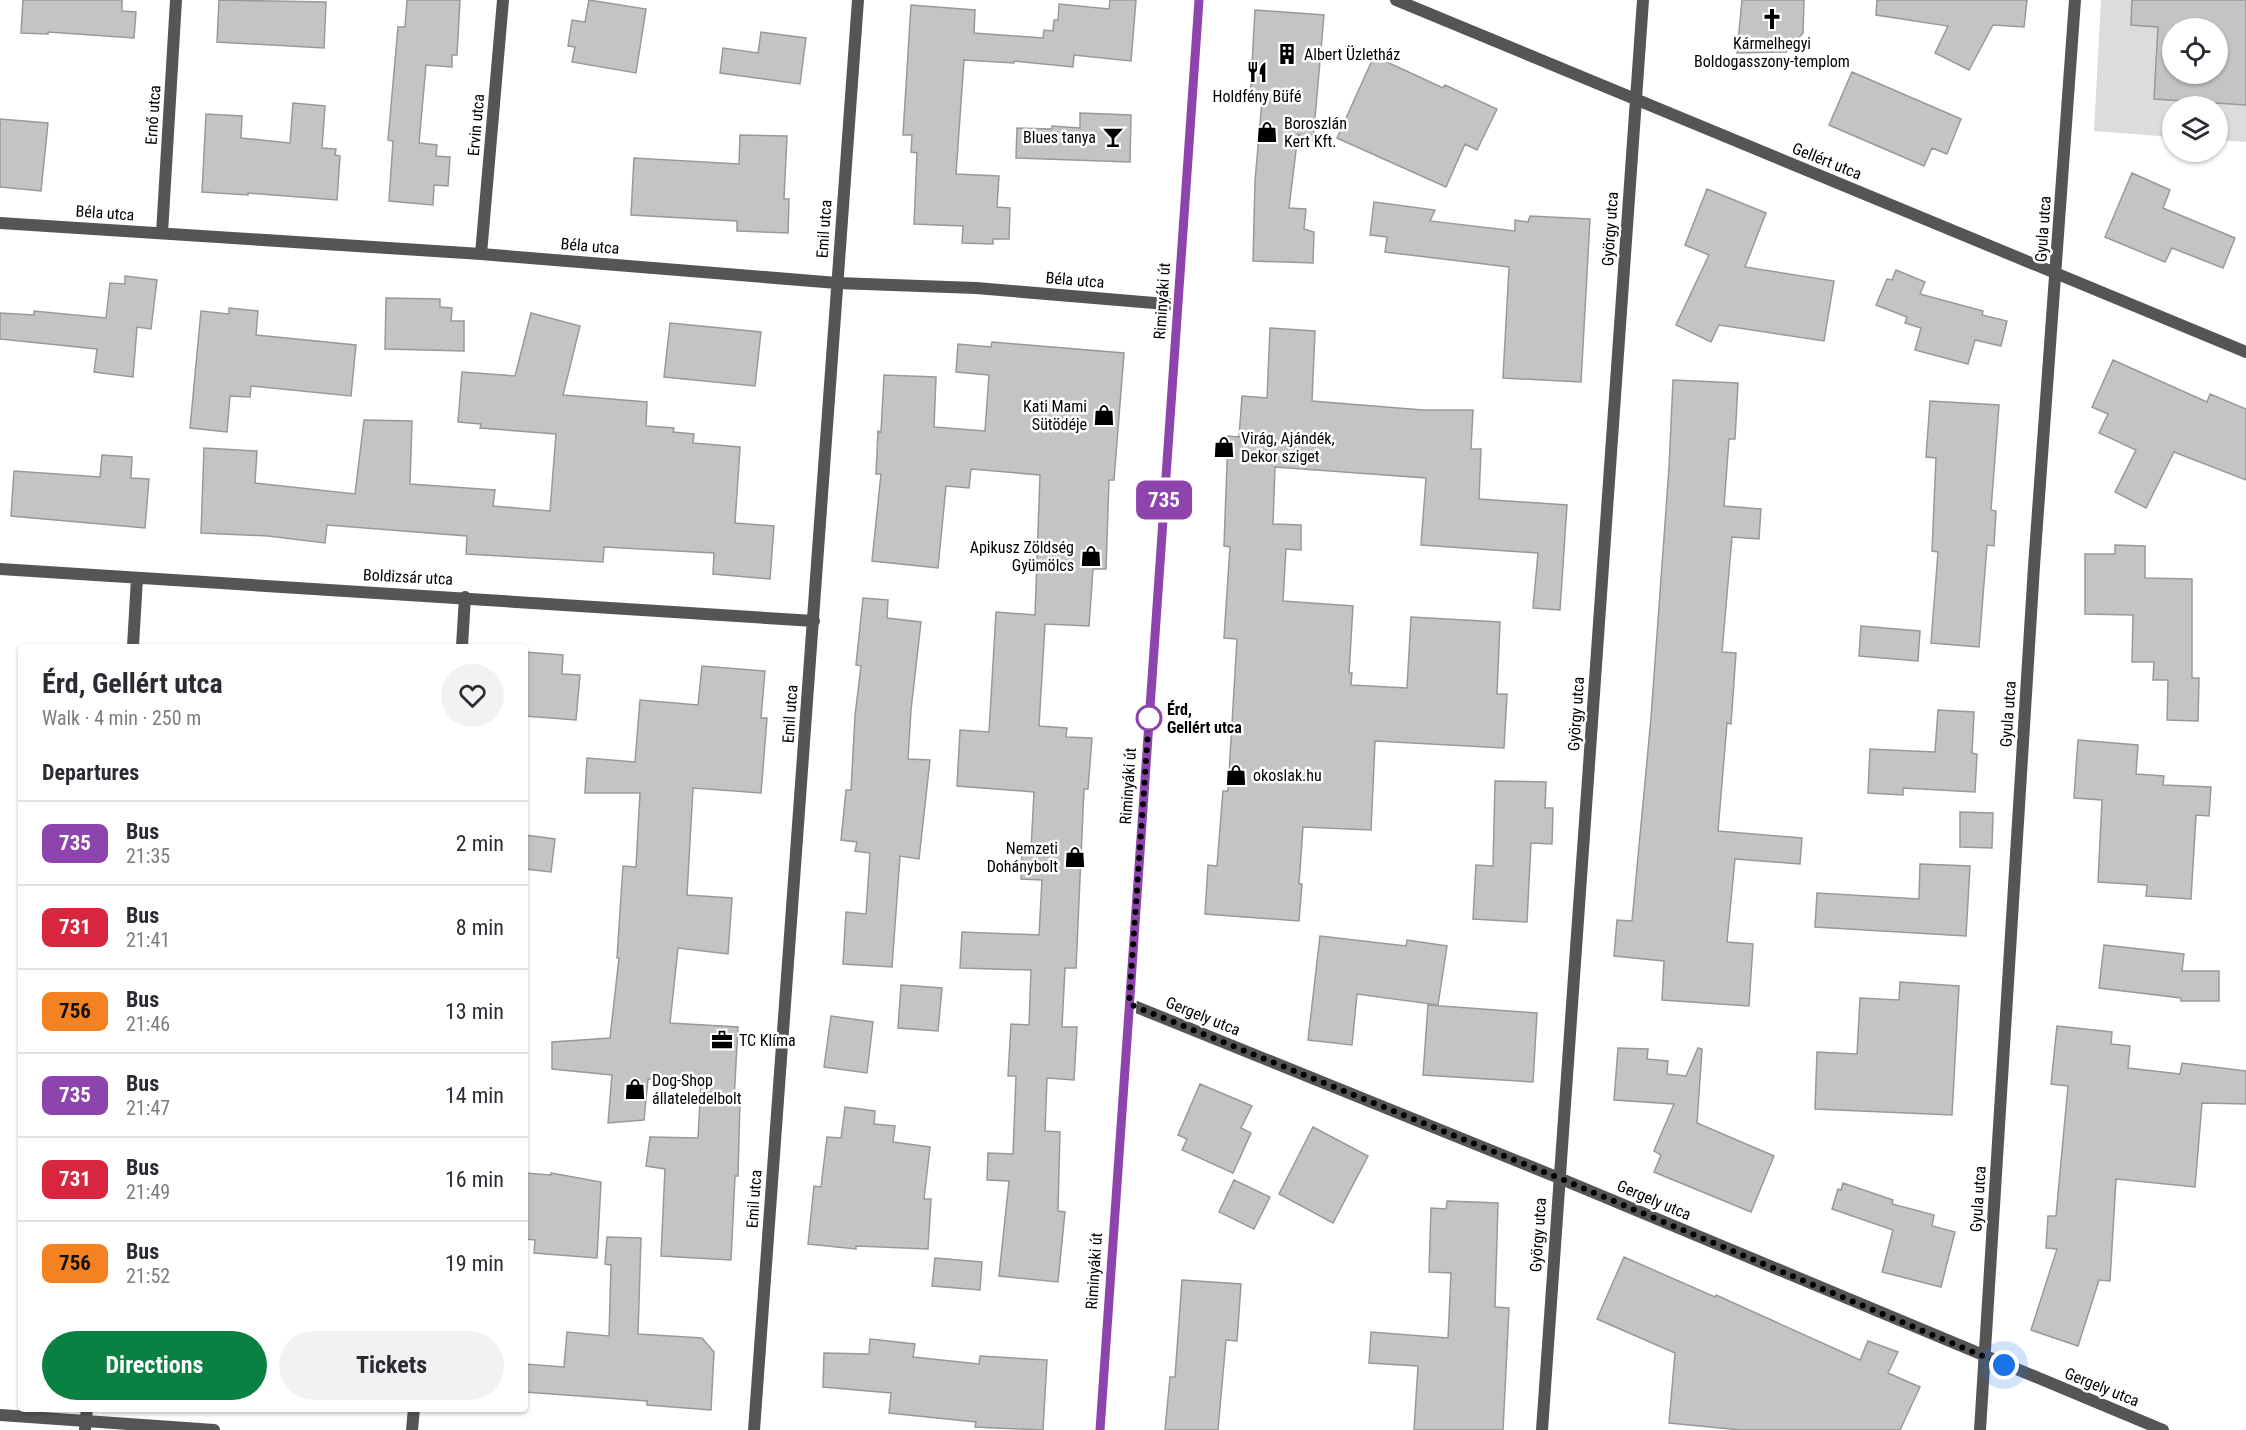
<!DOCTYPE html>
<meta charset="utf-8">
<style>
body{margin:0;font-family:"Roboto Condensed",sans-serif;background:#f2f2f3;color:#2b2b33;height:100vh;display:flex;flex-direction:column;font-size:22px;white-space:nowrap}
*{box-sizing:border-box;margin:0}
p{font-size:20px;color:#7c7c81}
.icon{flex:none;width:33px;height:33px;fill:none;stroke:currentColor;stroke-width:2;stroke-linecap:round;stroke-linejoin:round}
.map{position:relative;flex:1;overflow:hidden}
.sheet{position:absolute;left:18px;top:644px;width:510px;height:768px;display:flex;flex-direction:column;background:#fff;border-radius:6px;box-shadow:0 2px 4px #0004}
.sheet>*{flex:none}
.badge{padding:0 12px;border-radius:9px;font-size:21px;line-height:39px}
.buttons{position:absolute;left:2162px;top:18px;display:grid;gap:12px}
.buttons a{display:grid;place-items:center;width:66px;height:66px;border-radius:50%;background:#fff;box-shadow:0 2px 4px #0004;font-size:30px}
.you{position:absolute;width:30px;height:30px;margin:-15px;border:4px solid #fff;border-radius:50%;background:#1a73e8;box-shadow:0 0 0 9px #1a73e833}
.map>.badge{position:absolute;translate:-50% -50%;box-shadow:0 0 0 3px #fff}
h2{padding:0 24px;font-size:22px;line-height:54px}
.round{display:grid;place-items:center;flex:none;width:63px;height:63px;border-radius:32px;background:#f2f2f3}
.head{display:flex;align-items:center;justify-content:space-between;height:102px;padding:0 24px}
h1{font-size:28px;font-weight:700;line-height:45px}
.action{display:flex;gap:12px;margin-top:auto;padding:12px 24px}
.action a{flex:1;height:69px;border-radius:36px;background:#0b8043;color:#fff;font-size:24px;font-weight:700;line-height:69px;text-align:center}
.action a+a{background:#f2f2f3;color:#2b2b33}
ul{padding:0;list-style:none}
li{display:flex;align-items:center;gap:18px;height:84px;padding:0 24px;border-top:2px solid #e1e1e2}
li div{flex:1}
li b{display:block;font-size:22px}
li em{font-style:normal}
li .badge{min-width:66px;font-weight:700;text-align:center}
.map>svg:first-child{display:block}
.green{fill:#dcdcdc;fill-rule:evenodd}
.building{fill:#c4c4c4;stroke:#999;stroke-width:1.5;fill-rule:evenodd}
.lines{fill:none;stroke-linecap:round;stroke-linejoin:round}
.minor{stroke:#555;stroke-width:12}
.secondary{stroke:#222;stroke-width:12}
.line-casing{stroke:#fff;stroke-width:14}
.line{stroke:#8e44ad;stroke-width:9}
.walk{stroke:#000;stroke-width:6;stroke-dasharray:0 10.8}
.stop-dot{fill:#fff;stroke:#8e44ad;stroke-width:3}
.labels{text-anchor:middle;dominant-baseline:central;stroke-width:5;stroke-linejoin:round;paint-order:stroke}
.poi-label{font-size:16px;fill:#000;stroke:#fff;text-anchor:start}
.street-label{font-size:16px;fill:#000;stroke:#fff}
.stop-label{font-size:16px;font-weight:bold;fill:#000;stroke:#fff;text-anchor:start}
</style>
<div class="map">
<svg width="2246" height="1430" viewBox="0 0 2246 1430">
<rect width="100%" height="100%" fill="#fff"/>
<!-- green -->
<path class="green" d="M2101,0H2246V142L2217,140V106H2172V137L2094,131ZM2172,28H2217V74H2172Z"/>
<!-- building -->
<path class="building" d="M23,0H122V11L136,12L134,38L48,32V34L21,33Z
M219,0L326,2L324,48L217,42Z
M407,0H460L457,55H452V67L426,65L419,143L437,145L436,156L450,157L448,186L434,185L433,205L389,201L393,141L388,140L398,27H405Z
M589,0L646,9L636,73L572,62L575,47L568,46L572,20L585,22Z
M1110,0H1136L1131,61L1074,55L1073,67L1014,61V63L964,60L956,174L999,176L997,207L1010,208L1009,239H993V244L962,243L963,226L914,224L917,153L911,152L912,135H903L911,5L975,10L974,33L1043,38L1044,30L1053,31L1054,20H1058L1059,4L1109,9Z
M1742,0H1804L1803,33L1786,52L1737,53Z
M1877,0H2027L2024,27L1993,25L1969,70L1935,53L1948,26L1876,15Z
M2132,0H2246V105L2154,99L2158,27L2131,25ZM2172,28H2217V74H2172Z
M1255,10L1324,15L1313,141L1298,134L1289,208L1306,209L1304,229L1314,232L1313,263L1253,261L1255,181L1262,101H1250Z
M761,32L806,38L800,84L720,73L723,48L758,53Z
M1374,56L1443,88L1445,85L1497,109L1477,150L1465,144L1446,187L1337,138Z
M1852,72L1961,119L1947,154L1932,148L1924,166L1829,125Z
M293,103L325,106L322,148L336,149L335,155L340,156L337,200L248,193V195L202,192L206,114L242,116L241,138L290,143Z
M1080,113L1131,115L1130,162L1016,158L1017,128L1052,129V126L1080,128Z
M0,119L48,123L41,191L0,187Z
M740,135L787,136L784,199H789L788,233L737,231V221L631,215L634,158L739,164Z
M2132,173L2170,190L2163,208L2235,238L2223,268L2172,248L2165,262L2105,237Z
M1707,189L1766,213L1745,267L1834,281L1824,341L1719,325L1711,342L1676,325L1709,255L1685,245Z
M1374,202L1435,210L1430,221L1515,231V220L1528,222L1530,216L1590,219L1581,382L1503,378L1509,267L1385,252L1387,237L1370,235Z
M1896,270L1925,282L1920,294L1983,311L1982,315L2007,321L2001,346L1975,340L1968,364L1915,350L1921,328L1905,323L1907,317L1876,305L1887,279L1892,280Z
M125,276L157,280L151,329L137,327L133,377L94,372L97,349L0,339V313L34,315V311L106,318L110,283L125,284Z
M386,298L440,299V307L452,308L451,321H464V351L385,349Z
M229,308L258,311L256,335L356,345L351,396L251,386L250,397L230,396L227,432L190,428L201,311L229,314Z
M531,313L580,326L563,395L647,402L646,426L674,428L673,432L694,434L693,443L740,447L735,523L774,526L770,579L713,574L714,553L604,547L603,562L466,554L467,536L327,525L325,543L268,536L201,533L204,448L257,451L255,483L355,494L364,420L412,421L410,484L495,490L493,506L550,511L556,434L480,428L481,424L458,422L462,372L515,376Z
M670,323L761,332L755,386L664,377Z
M1270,328L1315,331L1312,401L1423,410H1473L1471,449H1481L1479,499L1567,505L1560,610L1533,608L1538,553L1421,545L1426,478L1275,467L1273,524L1301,525V550L1286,549L1283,601L1353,606L1349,673H1352L1351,685L1407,688L1411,617L1500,622L1497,694H1507L1504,748L1375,741L1371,830L1303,827L1299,884H1302L1299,921L1205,914L1208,865L1217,866L1223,791H1228L1237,639L1224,638L1230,547L1224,546L1228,436L1239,437L1242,396L1267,398Z
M992,342L1124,353L1114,480H1109L1106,569H1093L1089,626L1045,624L1039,726L1067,728L1066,737L1092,738L1088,789H1084L1076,968H1065L1062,1027H1077L1074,1080L1047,1078L1045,1131L1060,1132L1058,1211L1065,1212L1058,1282L999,1276L1009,1181L987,1180L988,1153L1013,1154L1016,1076H1008L1011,1024L1029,1025L1031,970L960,968L962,932L1039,935L1042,880L1021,879L1022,849L1031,850L1034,792L957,786L960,730L989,732L996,612L1035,615L1040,475L971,469L969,488L946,486L938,568L872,561L881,474H876L878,431L881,432L884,375L936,377L934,427L985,431L989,375L956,372L958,344L991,347Z
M2113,360L2207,402L2210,394L2246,409V480L2174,452L2146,508L2115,492L2136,450L2099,433L2108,414L2092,407Z
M1673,380L1738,383L1735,439H1729L1724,506L1761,509L1759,539L1732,537L1722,652L1736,653L1731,724L1727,723L1718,831L1802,838L1800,864L1735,859L1727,942L1753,944L1749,1006L1662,1000L1664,961L1614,956L1617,920L1632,921L1651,718L1669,468Z
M1930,401L1999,405L1991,510L1996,511L1994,546L1987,545L1979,647L1931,643L1938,552L1932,551L1936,458L1926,457Z
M102,455L132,457L131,478L149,479L145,528L11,516L14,471L100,477Z
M2115,545L2145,546V578L2192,579V678H2199L2198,721L2167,720L2168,680H2153L2154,662H2132L2133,615L2085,614V554H2115Z
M863,598L888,600L887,618L921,622L911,710L908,759L930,760L919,859L900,856L892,967L843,964L846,912L866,914L870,853L855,851L857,842L841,840L846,790H851L855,716L861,666L856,665Z
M1861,626L1920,631L1918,661L1859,656Z
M525,652L563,655L562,674L580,675L576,720L525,716Z
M702,666L765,671L761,718H767L761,793L693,788L687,895L732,898L728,954L678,948L670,1023L738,1027L734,1100L740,1101L738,1176H735L731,1260L661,1256L665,1169L646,1166L650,1137L698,1138L701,1083L648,1079L644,1120L608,1123L612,1075L552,1069V1042L610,1038L619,958H617L623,866L636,867L640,793H585L587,758L635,762L640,700L698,705Z
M1938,710L1974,712L1972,753L1977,754L1975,792L1903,788V795L1868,793L1870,749L1935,752Z
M2078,740L2138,745L2136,774L2164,776L2163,785L2211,787L2209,816L2196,815L2191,899L2146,896L2147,885L2098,882L2102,800L2074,798Z
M1495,781L1546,782L1545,808H1553L1552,844L1531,843L1527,922L1473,919L1476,865L1493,866Z
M1960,812L1993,813L1992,848L1960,847Z
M525,835L555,839L551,872L525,869Z
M1920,864L1970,866L1966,936L1815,927L1817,893L1919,899Z
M1320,936L1406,946L1407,940L1447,946L1438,1005L1357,994L1352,1045L1308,1040Z
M2104,945L2184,954L2182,971H2219V1001H2181V998L2099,988Z
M1900,982L1959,986L1952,1115L1815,1109L1817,1052L1857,1054L1860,998L1899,1000Z
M901,985L942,988L938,1031L898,1028Z
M1428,1005L1537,1013L1533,1082L1423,1075Z
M831,1016L873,1022L867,1073L824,1067Z
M2057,1026L2112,1032L2111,1044L2130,1046L2128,1068L2180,1074L2182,1063L2246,1071V1104L2202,1103L2195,1187L2116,1179L2110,1281L2099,1280L2078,1346L2031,1330L2057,1249L2046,1248L2048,1216H2056L2068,1086L2051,1084Z
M1618,1048L1648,1049L1647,1059L1668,1061L1667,1074L1686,1076L1698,1048L1702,1049L1697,1123L1774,1156L1751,1212L1654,1172L1661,1155L1654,1151L1674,1104L1614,1100Z
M1200,1084L1252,1106L1241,1128L1251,1133L1233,1173L1182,1150L1187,1139L1178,1135Z
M845,1107L875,1111L874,1124L895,1126L893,1142L930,1147L924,1199H931L928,1249L856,1246V1249L808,1244L814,1186L821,1187L827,1137L841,1138Z
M1313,1127L1368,1156L1333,1223L1279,1194Z
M525,1173L551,1175V1173L601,1182L597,1258L534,1253L535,1240L525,1239Z
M1234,1180L1270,1197L1254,1229L1219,1212Z
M1843,1183L1893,1200L1892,1204L1934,1215L1932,1226L1955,1232L1941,1287L1882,1272L1893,1230L1832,1209L1838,1189L1841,1190Z
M1447,1201L1498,1203L1495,1307L1509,1308L1503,1430H1414L1418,1366L1369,1363L1371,1332L1448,1338L1451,1273L1429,1272L1431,1208L1446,1209Z
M607,1237L641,1238L638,1334L702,1338L714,1352L711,1410L647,1405V1401L525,1392V1364L564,1367L567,1332L609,1336L611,1265L605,1264Z
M1624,1257L1715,1297L1716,1295L1860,1360L1868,1341L1898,1352L1888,1373L1920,1387L1900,1430H1741L1669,1423L1675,1353L1597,1319Z
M935,1258L982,1262L980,1290L932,1286Z
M1182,1280L1241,1284L1237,1341L1226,1340L1218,1430H1165L1170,1377H1175Z
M870,1339L915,1344L913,1357L979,1364L980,1356L1047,1360L1043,1430L975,1427L976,1422L889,1413L891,1393L823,1387L824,1353L869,1354Z"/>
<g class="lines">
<!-- minor -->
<path class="minor" d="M1396,0L2246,352
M0,223L481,254L837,283L976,288L1178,305
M162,233L176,0
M481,254L503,0
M0,569L814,621
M133,646L137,578
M462,646L465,597
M1129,1004L1559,1178L2163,1430
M0,1415L214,1430
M85,1429L87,1408
M412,1430L414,1408
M754,1430L858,0
M1542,1430L1643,0
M1980,1430L2034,566L2075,0"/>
<!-- secondary -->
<path class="secondary" d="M1100,1430L1199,0"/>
</g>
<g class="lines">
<defs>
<path id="line" d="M1100,1430L1199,0"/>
</defs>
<!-- line casing -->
<use href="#line" class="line-casing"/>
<!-- line -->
<use href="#line" class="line"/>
<!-- walk -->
<path class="walk" d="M1149,718L1129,1004L1559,1178L2004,1365"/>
</g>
<!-- icons -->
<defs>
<symbol id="church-bare" viewBox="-9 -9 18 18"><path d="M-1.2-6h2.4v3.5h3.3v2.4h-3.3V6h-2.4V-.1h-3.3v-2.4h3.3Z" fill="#000" stroke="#fff" stroke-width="2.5" paint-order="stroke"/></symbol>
<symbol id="building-bare" viewBox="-9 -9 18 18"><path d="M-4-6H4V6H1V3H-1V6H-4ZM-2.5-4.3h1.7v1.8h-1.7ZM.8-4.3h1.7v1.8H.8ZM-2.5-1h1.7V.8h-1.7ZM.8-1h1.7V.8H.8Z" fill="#000" stroke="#fff" stroke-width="2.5" paint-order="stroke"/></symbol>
<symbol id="restaurant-bare" viewBox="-9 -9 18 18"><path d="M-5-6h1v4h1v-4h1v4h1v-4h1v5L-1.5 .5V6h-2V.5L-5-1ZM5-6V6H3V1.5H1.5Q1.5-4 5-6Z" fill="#000" stroke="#fff" stroke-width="2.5" paint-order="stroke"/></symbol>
<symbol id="shop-bare" viewBox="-9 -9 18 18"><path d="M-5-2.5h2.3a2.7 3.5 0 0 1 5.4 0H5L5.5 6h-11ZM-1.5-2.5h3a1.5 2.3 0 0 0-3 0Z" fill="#000" stroke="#fff" stroke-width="2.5" paint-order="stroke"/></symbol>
<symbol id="bar-bare" viewBox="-9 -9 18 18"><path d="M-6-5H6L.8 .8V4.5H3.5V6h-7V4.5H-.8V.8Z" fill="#000" stroke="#fff" stroke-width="2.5" paint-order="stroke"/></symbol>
<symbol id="office-bare" viewBox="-9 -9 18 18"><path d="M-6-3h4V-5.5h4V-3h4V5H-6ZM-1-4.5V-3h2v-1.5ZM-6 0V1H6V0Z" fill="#000" stroke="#fff" stroke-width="2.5" paint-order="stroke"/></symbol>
</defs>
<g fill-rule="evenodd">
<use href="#church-bare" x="1757" y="4" width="30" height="30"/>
<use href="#building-bare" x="1272" y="39" width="30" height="30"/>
<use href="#restaurant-bare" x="1242" y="57" width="30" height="30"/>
<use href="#shop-bare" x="1252" y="117" width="30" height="30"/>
<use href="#bar-bare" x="1098" y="122" width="30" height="30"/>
<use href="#shop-bare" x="1089" y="400" width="30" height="30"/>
<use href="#shop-bare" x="1209" y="432" width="30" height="30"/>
<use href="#shop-bare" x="1076" y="541" width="30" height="30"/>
<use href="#shop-bare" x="1221" y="760" width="30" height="30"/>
<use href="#shop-bare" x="1060" y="842" width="30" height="30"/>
<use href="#office-bare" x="707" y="1025" width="30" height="30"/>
<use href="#shop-bare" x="620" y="1074" width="30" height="30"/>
</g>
<!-- markers -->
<circle class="stop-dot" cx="1149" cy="718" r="12"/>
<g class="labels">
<!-- poi labels -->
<g class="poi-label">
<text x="1772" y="43" text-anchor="middle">Kármelhegyi<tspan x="1772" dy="18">Boldogasszony-templom</tspan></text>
<text x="1304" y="54">Albert Üzletház</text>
<text x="1257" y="96" text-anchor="middle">Holdfény Büfé</text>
<text x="1284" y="123">Boroszlán<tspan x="1284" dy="18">Kert Kft.</tspan></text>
<text x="1096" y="137" text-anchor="end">Blues tanya</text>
<text x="1087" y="406" text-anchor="end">Kati Mami<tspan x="1087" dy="18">Sütödéje</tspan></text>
<text x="1241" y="438">Virág, Ajándék,<tspan x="1241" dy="18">Dekor sziget</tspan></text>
<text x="1074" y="547" text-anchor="end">Apikusz Zöldség<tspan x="1074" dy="18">Gyümölcs</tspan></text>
<text x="1253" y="775">okoslak.hu</text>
<text x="1058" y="848" text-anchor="end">Nemzeti<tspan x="1058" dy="18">Dohánybolt</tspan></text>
<text x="739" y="1040">TC Klíma</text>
<text x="652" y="1080">Dog-Shop<tspan x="652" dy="18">állateledelbolt</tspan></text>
</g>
<!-- street labels -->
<g class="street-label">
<text transform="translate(153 115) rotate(-86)">Ernő utca</text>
<text transform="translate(476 125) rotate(-85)">Ervin utca</text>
<text transform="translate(1827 161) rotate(22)">Gellért utca</text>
<text transform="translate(105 213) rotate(4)">Béla utca</text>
<text transform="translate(824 229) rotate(-86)">Emil utca</text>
<text transform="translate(1610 229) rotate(-86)">György utca</text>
<text transform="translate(2043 229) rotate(-86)">Gyula utca</text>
<text transform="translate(590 246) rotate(5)">Béla utca</text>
<text transform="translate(1075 280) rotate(5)">Béla utca</text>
<text transform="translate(1162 301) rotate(-86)">Riminyáki út</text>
<text transform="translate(408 577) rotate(3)">Boldizsár utca</text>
<text transform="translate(790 714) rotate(-86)">Emil utca</text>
<text transform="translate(1576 714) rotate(-86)">György utca</text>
<text transform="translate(2008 714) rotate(-86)">Gyula utca</text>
<text transform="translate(1128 786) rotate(-86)">Riminyáki út</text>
<text transform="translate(1203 1016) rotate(22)">Gergely utca</text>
<text transform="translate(754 1199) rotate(-86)">Emil utca</text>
<text transform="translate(1978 1199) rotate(-86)">Gyula utca</text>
<text transform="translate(1654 1200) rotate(23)">Gergely utca</text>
<text transform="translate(1538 1235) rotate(-86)">György utca</text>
<text transform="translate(1094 1271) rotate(-86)">Riminyáki út</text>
<text transform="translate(2102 1387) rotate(22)">Gergely utca</text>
</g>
<!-- stop labels -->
<g class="stop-label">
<text x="1167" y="709">Érd,<tspan x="1167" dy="18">Gellért utca</tspan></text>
</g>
</g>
</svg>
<div class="buttons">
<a><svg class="icon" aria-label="locate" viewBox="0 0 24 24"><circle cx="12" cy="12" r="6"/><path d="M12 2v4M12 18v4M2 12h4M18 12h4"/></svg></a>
<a><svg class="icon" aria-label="layers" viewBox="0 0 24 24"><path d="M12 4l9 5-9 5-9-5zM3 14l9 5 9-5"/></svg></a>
</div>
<div class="you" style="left:2004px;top:1365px"></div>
<b class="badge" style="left:1164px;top:500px;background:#8e44ad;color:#fff">735</b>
<section class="sheet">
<div class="head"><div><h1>Érd, Gellért utca</h1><p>Walk · 4 min · 250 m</p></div><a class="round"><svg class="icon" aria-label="heart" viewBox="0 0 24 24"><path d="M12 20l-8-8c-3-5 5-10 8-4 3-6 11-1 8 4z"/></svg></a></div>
<h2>Departures</h2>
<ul>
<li><span class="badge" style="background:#8e44ad;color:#fff">735</span><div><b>Bus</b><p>21:35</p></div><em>2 min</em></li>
<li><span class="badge" style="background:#d7263d;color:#fff">731</span><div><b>Bus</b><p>21:41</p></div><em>8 min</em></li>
<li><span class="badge" style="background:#f58220;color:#111">756</span><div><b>Bus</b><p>21:46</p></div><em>13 min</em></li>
<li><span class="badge" style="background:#8e44ad;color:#fff">735</span><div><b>Bus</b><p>21:47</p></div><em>14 min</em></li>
<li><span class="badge" style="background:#d7263d;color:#fff">731</span><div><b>Bus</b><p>21:49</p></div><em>16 min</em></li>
<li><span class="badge" style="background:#f58220;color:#111">756</span><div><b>Bus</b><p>21:52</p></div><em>19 min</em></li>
</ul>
<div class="action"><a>Directions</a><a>Tickets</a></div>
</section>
</div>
